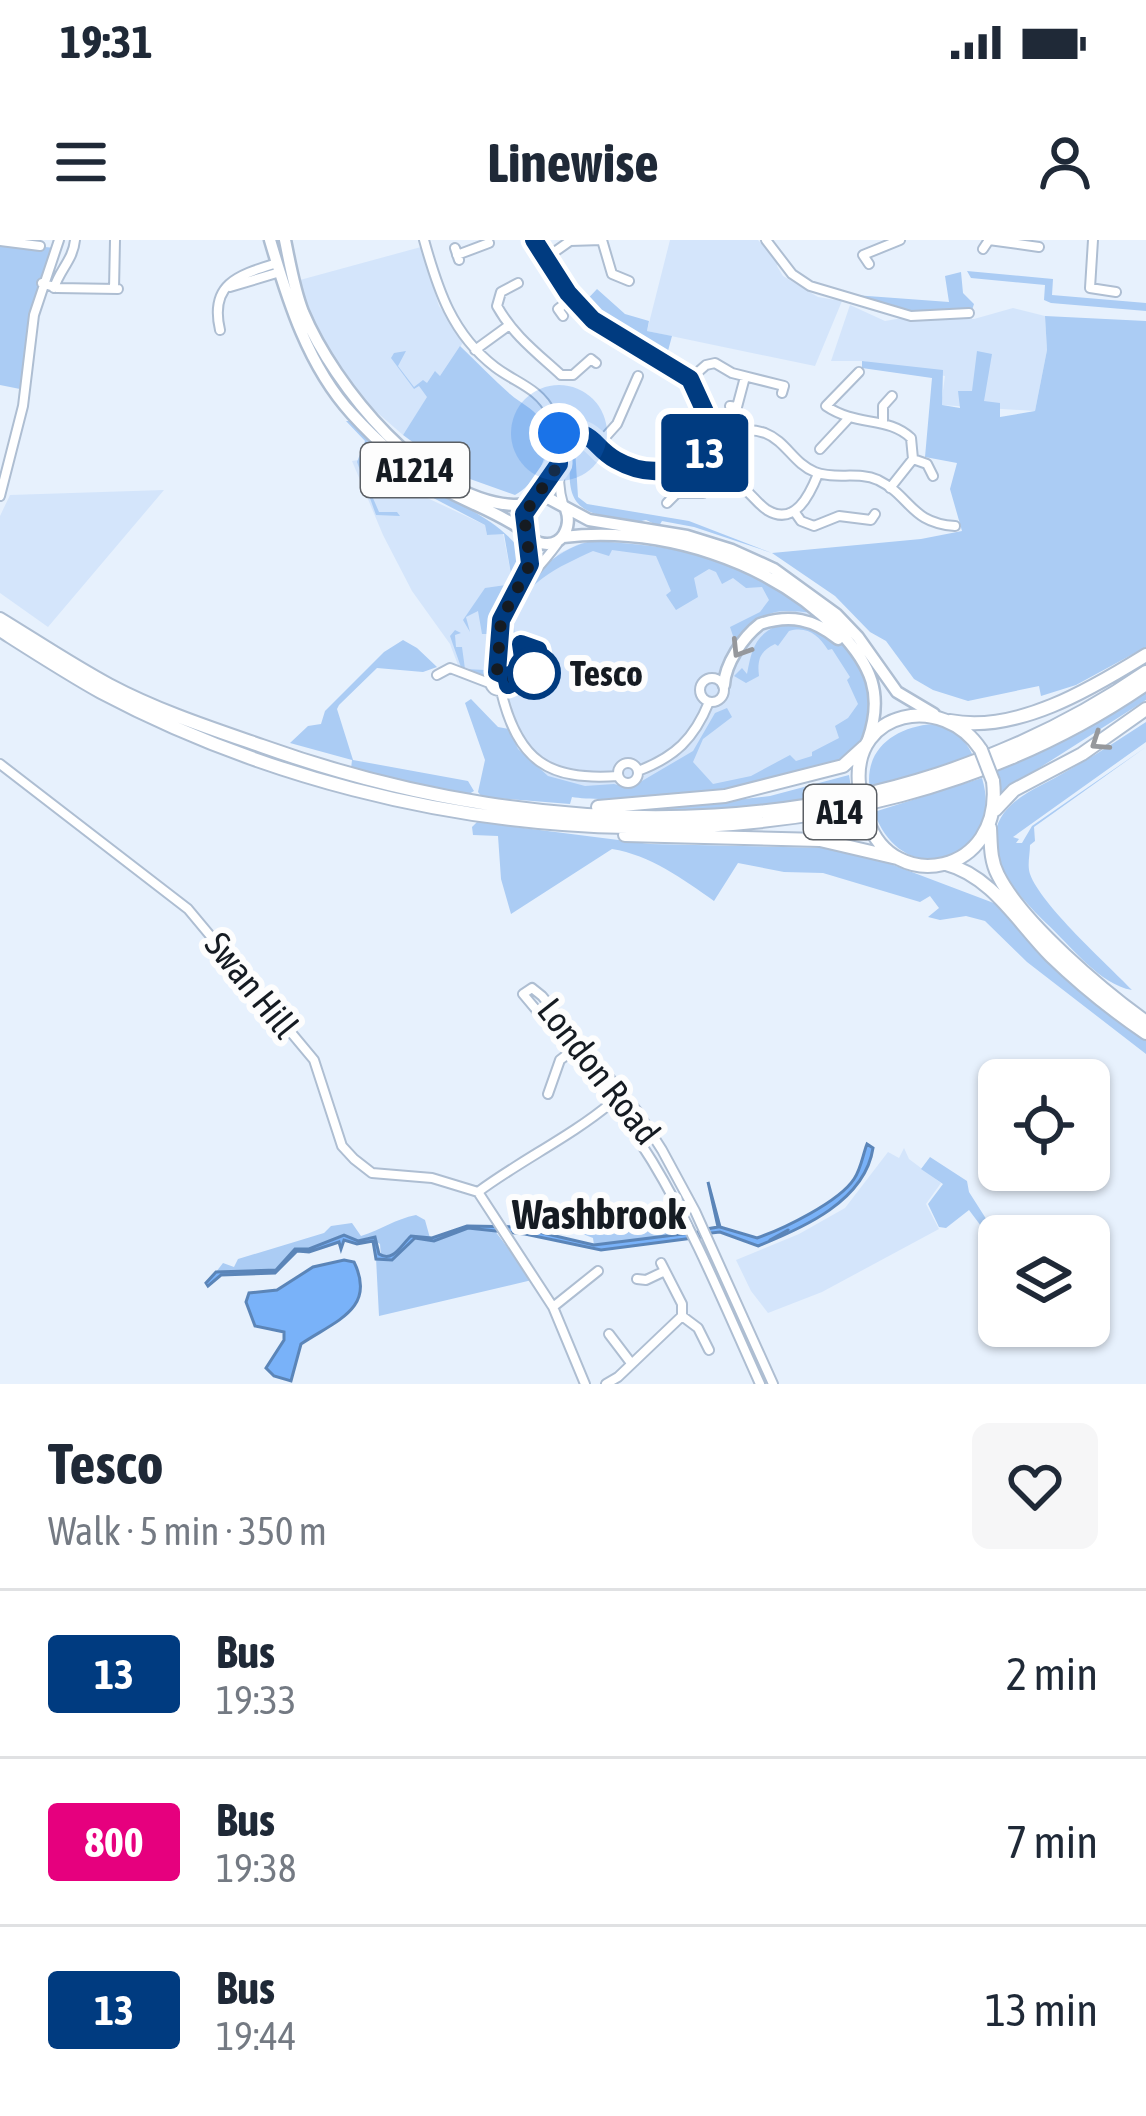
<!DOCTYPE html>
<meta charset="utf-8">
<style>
body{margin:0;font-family:"Asap Condensed",sans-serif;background:#f6f6f7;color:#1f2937;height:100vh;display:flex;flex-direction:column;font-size:45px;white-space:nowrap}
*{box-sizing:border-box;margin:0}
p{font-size:39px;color:#747a83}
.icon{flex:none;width:66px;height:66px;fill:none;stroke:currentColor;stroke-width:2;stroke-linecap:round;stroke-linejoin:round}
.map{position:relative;height:1144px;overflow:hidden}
.panel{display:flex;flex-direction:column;background:#fff;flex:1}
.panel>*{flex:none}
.badge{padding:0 24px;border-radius:9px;font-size:42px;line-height:78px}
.controls{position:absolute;left:978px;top:819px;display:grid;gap:24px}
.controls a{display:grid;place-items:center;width:132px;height:132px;border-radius:18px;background:#fff;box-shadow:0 3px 9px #0004;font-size:60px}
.you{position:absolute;width:60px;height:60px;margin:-30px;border:9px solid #fff;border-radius:50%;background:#1a73e8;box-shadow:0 0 0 18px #1a73e833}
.map>.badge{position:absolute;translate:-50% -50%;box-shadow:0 0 0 6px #fff}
.round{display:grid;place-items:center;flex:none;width:126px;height:126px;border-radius:18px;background:#f6f6f7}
.head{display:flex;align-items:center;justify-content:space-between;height:204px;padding:0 48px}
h1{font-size:57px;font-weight:700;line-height:90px}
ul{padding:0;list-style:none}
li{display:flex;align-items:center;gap:36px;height:168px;padding:0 48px;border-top:3px solid #e0e1e3}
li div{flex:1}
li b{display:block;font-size:45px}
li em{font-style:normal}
li .badge{min-width:132px;font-weight:700;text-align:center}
.status{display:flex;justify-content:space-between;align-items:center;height:84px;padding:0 60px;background:#fff;direction:ltr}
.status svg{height:33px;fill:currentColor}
header{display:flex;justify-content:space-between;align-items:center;height:156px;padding:0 48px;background:#fff;font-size:54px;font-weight:700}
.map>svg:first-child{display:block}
.built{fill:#d4e5fb}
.green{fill:#abccf4}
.water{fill:#79b2f9;stroke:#5b85b8;stroke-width:3}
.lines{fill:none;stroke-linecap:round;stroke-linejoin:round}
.stream{stroke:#5b85b8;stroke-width:3}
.minor-casing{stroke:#aebed2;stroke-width:12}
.major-casing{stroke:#aebed2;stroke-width:15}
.highway-casing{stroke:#aebed2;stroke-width:16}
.minor{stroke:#fff;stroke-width:8}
.major{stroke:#fff;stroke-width:10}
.highway{stroke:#fff;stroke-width:12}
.highway-bridge-casing{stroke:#aebed2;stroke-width:16;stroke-linecap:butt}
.highway-bridge{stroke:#fff;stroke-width:12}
.oneway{stroke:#96989c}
.line-casing{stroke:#fff;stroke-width:27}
.line{stroke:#003b80;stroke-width:18}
.walk{stroke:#151b22;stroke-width:12;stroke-dasharray:0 21.6}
.stop-dot{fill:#fff;stroke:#003b80;stroke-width:6}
.labels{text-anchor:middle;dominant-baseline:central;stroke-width:12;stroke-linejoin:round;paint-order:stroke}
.shield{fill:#fdfdfd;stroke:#5b5f64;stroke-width:3}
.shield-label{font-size:33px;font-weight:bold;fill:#151b22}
.stop-label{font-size:36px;font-weight:bold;fill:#151b22;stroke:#fdfdfd;text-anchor:start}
.street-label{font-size:36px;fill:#151b22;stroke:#fdfdfd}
.quarter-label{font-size:42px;font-weight:bold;fill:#151b22;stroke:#fdfdfd}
</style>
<div class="status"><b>19:31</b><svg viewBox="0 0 49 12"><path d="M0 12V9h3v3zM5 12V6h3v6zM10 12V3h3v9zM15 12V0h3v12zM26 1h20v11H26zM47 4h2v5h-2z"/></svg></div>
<header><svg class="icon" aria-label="menu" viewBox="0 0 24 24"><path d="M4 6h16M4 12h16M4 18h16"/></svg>Linewise<svg class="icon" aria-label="person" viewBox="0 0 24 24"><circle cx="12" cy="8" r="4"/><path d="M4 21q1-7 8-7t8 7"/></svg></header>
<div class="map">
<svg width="1146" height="1144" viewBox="0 0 1146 1144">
<rect width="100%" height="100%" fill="#e7f1fd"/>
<!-- built -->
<path class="built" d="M670,0H758L778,21L777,26L783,36L818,57L842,61L815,126L647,91Z
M421,7L439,66L464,101L403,195L357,155L336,123L313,85L300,40Z
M850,65L885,81L914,76L974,79L1013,68L1045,76L1047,110L1035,171L941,165L945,136L862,121H831Z
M377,217V222L423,256L485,285L487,295L503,293L511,334L487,433L472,434L458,425L450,404L412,351L383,295L352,221Z
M164,250L48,387L0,353V276L10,255Z
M595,294L680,305L807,362L850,403L861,458L842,507L778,533L675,552L576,546L550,540L515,520L498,455L528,437L510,396L520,349L560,313L581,303L594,302Z
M904,908L909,919L941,943L926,964L939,989L822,1052L768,1073L751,1051L736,1020L799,994L845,968L888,912L899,918Z"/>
<!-- green -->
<path class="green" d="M0,3L56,8L43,40L25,150L0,145Z
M967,31L1053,39L1052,55L1146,63V71L1051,63L1044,60L1045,45L971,38Z
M961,32L963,53L974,64L972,70H899L854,55L949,62L945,36Z
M597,49L625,74L649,81L647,91L672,96L665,122L580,67Z
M1045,76L1146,81V407L1076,445L1041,456L1039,446L968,461L933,450L914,439L886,401L870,392L835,356L772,313L694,287L662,281L659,286L646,280L632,283C622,277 616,278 605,276C564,269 569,242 571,209L575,208L578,257L587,264L689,281L772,313L921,299L962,291L950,249L957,223L925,217L932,138L862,128V121L943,130L942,165L960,168L958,151H972L977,111L992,114L984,161L1000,163V177L1035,171L1047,110Z
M460,106C477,122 493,139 510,154C520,163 532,167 540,179C556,206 540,241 515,255L456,234L403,195L427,157L419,146L414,149L391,118L394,113L406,111L398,126L414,147L423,140L427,143L435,131L440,136Z
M346,181H353C372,200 387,220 407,234C444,259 492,274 519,308L518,325L500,371L492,425L482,437L462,430L450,396L455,390L461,393L455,395L456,407H462L465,429L485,430L491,421L490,394H482L478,371L466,377L470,392L463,380L485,348L506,345L511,334L504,294L487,295L485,285L420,251L378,218L363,221L360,228L379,272H397L400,276L376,275L357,222L365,201Z
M593,301C683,307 742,315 814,373C771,368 764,370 736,405L730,387L760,372L769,360L762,347L746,348L733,338L722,344L716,332L709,329L694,338L698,357L676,370L666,355L671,351L656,316L612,310L609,316L593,311C561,326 516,344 514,386C514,398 520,411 520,423L507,431C476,384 546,307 593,301Z
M784,383C837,390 882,422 869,480C864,499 855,513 837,523C796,547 618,565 572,557L570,564L482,557L478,552L485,520L465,463L471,459L498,487L509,489L518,509L548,536L585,546L614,544L630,548L693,511L715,473L727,468L732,477L703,499L693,522L713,544L751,536L790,515L796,521L812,516V512L839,498L835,486L848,478L858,464L847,440L850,437L832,409L828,410C818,395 808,386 789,391L778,406L775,404C760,411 757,420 759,436L746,443L734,436L742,428L747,434C752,408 755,393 784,383Z
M403,400L417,408L437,427L423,432L377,428L339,465L337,469L353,520L468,541L474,551L469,554L365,534L351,529L352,520L290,503L308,486L321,484L325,471L384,412Z
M1146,451V460L1000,553L995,532L1069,498Z
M1146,482V502L1013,597L1019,599L1016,603H1022L1032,586L1146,507L1034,587L1035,601L1030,605C1030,615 1027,625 1030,634C1041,665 1107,724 1132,750C1100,745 1070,705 1046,683C1017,655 970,604 1011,565C1026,551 1049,542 1067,531C1094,516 1120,499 1146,482Z
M933,484C954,490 965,497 974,518L870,551C863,509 895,487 933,484Z
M849,535L852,553L770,567L635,571L770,556Z
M982,538C1007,621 903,655 874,572Z
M477,582L650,604L826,608L888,623L999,665L1118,780L1146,799V814L1027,722L985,681L966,676L940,680L928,677L939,668L930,656L920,662L823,633L784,632L738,623L714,661C683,639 650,615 612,609L511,674L501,639L498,596L473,595L472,587Z
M930,917L967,941L969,952L990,985L987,994L969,970L946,988L939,987L928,964L943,944L921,929Z
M671,973L684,994L594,1005L593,998L575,991Z
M416,975L425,980L430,998C411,993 404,1003 392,1017H381L380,1004L369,997L358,1001L344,996L309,1009H295L276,1030L216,1032L223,1023L234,1027L238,1019L324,993L331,986L352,983L361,996C381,990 395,979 416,975Z
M468,988L495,991L532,1040L379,1076L376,1018L392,1020L417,998L437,1000Z"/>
<!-- water -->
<path class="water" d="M867,904L873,908C865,961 803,988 758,1006L720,992L703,994L701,990L718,987L708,942L720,987L757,998C783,989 839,962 854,939C861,929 863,914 867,904Z
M467,986L517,987L594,1005L699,992L701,997L601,1010L525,994L468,988L434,1001L415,998L392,1020L376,1019L373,1001L357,1004L344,1000L341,1009L339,1002L309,1012L297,1011L275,1033L221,1035L208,1046L206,1043L216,1032L276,1030L295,1009H309L344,995L358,1001L375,997L379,1014C393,1023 401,1005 411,996L432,998Z
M344,1020L354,1022C377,1069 335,1081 301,1104L291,1141L274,1136L266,1128L284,1100V1092L255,1086L246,1062L249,1053L277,1050L313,1027Z"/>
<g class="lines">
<!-- stream -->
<path class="stream" d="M770,1000L788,990"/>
<defs>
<path id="minor" d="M424,0C438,50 452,94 495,127C516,143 539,148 551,173C567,202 553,233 563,264
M534,0L569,53L593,79L690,139L718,200
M766,0L792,34L810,46L911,76L969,73
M1093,0L1090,48L1116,52
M0,1L40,6
M455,8L459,20
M983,9L989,0L1039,7
M457,15L489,3
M546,18L570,1L602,0L612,34L629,41
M869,24L863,15L900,0
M42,43L57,48L118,49
M518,43L501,52L497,66C513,95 537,113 561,135H573L591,119L596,123
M230,47L280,32
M54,48C60,29 73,20 75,0
M114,49L115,0
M563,76L558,69L572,58
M220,90C209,43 239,35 277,23
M475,110L508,86
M859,132L826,166C857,187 888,176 911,198L913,219L890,248
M690,139L706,125L715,123L732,133L784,146L782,153
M730,166L737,167L745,137
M883,184V166L892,156
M559,193C589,189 592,205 614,219C627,228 651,233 667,231C707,228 721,178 765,193C786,201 794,224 815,232C835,240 858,231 878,240C911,256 910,283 955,286
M599,204L617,184L638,136
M820,209L847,180
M913,219L927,224L933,236
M735,243L741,220
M0,256L23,166L34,75L59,0
M536,259L557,227
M667,263L677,253H703L708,246L735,243C749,249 755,262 767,270C795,287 810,254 818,234
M794,271L801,281L814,286L839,276L871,280L875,274
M526,336L530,315L528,297
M497,432C491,358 521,354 557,304
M490 442a9 9 0 1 1 18 0a9 9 0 1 1-18 0Z
M437,435L450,428L489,443
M700 450a12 12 0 1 1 24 0a12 12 0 1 1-24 0Z
M501,451C518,521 548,541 618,536
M618 533a10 10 0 1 1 20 0a10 10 0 1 1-20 0Z
M0,524L188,669L314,820L342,906L354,919L372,933L432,938L478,952
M638,531C675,517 694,499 709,462
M523,754L532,748L542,756L637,871L662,910L695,971L773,1144
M523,754C568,808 615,861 652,921C695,992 726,1069 760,1144
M548,854L560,820L573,810
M478,952L553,1067L585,1144
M478,952C521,920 570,897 611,863
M637,1039L646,1040L665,1031
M553,1067L598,1031
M682,1076L698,1088L709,1110
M609,1094L631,1123
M606,1144L618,1137L682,1076V1064L661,1023"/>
<path id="major" d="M270,0C288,61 308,126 352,174C374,198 401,223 428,240C457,259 490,268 518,287C526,292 531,301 540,303C563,309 572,286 566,269
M285,0C290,24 294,49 303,72C334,146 426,260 513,265C526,266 536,259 548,258L589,280L687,296L732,310L774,329L836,374L858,397L897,452L934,474
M563,297C661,286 770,320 839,391C871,425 884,454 868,500
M724,445C725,424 743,397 760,384C790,374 814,379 838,399"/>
<path id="highway" d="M0,379C36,401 72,425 109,445C158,471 210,488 262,506C553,610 884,612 1146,432
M0,390C33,411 67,433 101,452C412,617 847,650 1146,444
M950,481C1016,494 1091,449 1146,415
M859,544C852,470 943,452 981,510
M598,567L725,556L843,526L864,507
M995,570L1014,550L1082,514L1146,469
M868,581C892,654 1004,636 993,541
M990,588C991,604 990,620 998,635C1022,683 1102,750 1146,782
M625,595L820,600L897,618
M946,624C992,636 1019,684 1051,716C1080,744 1112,770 1146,793"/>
</defs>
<!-- minor casing -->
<use href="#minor" class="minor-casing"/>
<!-- major casing -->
<use href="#major" class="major-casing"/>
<!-- highway casing -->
<use href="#highway" class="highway-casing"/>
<!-- minor -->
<use href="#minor" class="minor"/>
<!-- major -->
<use href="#major" class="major"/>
<!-- highway -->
<use href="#highway" class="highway"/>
<defs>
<path id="highway-bridge" d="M981,510L993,541
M859,544L868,581"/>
</defs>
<!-- highway-bridge casing -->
<use href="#highway-bridge" class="highway-bridge-casing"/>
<!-- highway-bridge -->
<use href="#highway-bridge" class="highway-bridge"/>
</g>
<!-- one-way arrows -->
<defs><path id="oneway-chevron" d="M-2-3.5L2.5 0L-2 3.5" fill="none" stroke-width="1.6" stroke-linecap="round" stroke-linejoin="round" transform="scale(3)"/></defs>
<g class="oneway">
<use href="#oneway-chevron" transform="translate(740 409) rotate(122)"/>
<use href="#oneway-chevron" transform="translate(1099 502) rotate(146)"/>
</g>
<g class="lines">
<defs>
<path id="line" d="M511,435L524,425L521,404L538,410L541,424L536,432L508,445L506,436L497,432L501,380L530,324L524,274L559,224V193C595,188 591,206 616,220C655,242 689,229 718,200L690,139L593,80L568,53L534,0"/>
</defs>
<!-- line casing -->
<use href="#line" class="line-casing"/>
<!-- line -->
<use href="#line" class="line"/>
<!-- walk -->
<path class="walk" d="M534,433L508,440L497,432L501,380L530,324L524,274L559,224V193"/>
</g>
<!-- markers -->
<circle class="stop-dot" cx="534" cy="433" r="24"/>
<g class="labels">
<!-- shield labels -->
<g class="shield">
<rect x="361" y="203" width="108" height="54" rx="9"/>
<rect x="804" y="545" width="72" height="54" rx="9"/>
</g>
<g class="shield-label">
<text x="415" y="230">A1214</text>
<text x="840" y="572">A14</text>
</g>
<!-- stop labels -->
<g class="stop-label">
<text x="570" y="433">Tesco</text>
</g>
<!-- street labels -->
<g class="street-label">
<text transform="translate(252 745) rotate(51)">Swan Hill</text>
<text transform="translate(599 831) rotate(52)">London Road</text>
</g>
<!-- quarter labels -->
<g class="quarter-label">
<text x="599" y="974">Washbrook</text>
</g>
</g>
</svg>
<div class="controls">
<a><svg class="icon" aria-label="locate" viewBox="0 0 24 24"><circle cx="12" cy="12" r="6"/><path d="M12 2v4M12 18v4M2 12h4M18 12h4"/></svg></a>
<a><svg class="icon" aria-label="layers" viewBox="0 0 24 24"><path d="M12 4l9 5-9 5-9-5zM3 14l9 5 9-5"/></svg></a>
</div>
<div class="you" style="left:559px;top:193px"></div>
<b class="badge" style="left:705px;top:213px;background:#003b80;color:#fff">13</b>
</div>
<section class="panel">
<div class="head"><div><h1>Tesco</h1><p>Walk · 5 min · 350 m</p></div><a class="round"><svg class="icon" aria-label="heart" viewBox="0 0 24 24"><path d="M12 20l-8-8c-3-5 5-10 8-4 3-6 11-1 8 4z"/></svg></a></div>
<ul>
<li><span class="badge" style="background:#003b80;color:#fff">13</span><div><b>Bus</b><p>19:33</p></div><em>2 min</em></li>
<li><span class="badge" style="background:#e6007e;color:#fff">800</span><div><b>Bus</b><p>19:38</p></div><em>7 min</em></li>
<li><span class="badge" style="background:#003b80;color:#fff">13</span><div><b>Bus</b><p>19:44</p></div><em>13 min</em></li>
</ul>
</section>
